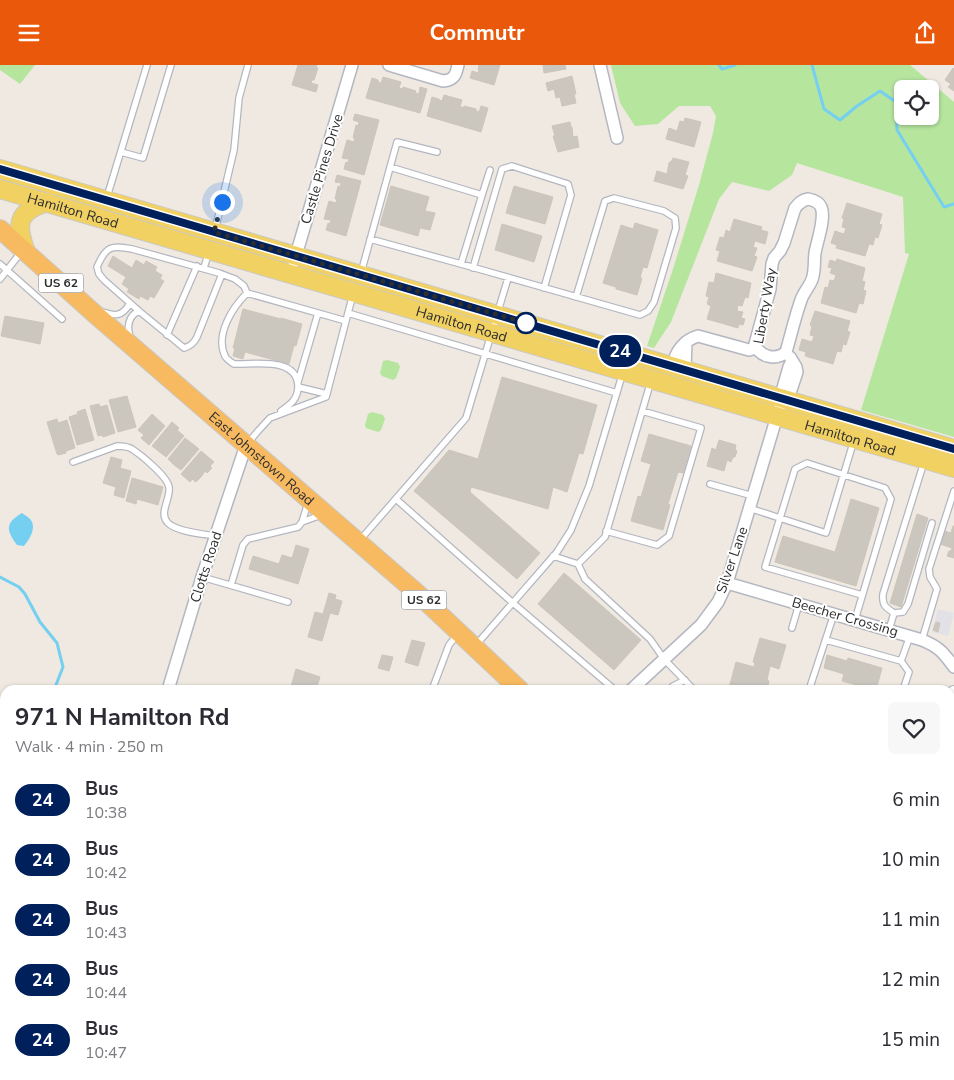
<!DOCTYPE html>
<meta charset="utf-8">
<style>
body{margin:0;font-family:"Nunito Sans",sans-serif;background:#f7f7f7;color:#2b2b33;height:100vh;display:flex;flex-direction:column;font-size:19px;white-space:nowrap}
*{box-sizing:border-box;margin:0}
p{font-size:16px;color:#7c7c81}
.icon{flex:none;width:28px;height:28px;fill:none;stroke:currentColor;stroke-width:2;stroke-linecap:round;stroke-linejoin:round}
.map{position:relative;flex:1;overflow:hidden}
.drawer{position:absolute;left:0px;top:620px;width:955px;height:395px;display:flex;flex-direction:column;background:#fff;border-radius:15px 15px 0 0;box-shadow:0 1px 4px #0004}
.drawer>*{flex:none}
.badge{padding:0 10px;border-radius:16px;font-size:18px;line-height:32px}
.controls{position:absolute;left:894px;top:15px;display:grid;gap:10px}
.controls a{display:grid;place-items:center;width:45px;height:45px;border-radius:8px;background:#fff;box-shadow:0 1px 4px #0004;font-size:25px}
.you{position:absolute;width:25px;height:25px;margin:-12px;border:4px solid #fff;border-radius:50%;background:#1a73e8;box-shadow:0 0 0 8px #1a73e833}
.map>.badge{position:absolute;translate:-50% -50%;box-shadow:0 0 0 2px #fff}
.round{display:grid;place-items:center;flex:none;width:52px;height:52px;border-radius:8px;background:#f7f7f7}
.head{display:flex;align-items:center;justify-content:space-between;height:85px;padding:0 15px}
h1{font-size:24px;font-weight:700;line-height:38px}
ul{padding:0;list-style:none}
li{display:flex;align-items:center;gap:15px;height:60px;padding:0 15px}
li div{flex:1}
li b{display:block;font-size:19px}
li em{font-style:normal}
li .badge{min-width:55px;font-weight:700;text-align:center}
header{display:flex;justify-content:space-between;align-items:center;height:65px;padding:0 15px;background:#ea580c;color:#fff;font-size:22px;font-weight:700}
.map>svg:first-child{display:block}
.industrial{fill:#e3e1e8}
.green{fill:#b6e59e;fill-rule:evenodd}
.water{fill:#75cff0}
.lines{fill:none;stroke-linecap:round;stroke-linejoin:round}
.stream{stroke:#75cff0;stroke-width:3}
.building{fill:#cbc7bf;stroke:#cbc5ba}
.service-casing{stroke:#b4b7c1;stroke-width:8}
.minor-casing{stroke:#b4b7c1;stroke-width:14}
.tertiary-casing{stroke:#b4b7c1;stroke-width:16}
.primary-casing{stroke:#c9c9c9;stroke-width:20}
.trunk-casing{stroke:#c9c9c9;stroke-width:20}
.service{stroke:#fff;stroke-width:5.5}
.minor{stroke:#fff;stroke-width:11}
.tertiary{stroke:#fff;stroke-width:14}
.primary{stroke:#f2d163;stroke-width:18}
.trunk{stroke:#f8ba60;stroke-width:18}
.line-casing{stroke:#fff;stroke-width:11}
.line{stroke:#00205b;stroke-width:8}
.walk{stroke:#2e2e2e;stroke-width:5;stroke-dasharray:0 9}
.stop-dot{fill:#fff;stroke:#00205b;stroke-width:2.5}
.labels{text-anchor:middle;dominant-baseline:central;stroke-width:4;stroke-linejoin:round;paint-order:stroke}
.shield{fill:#fff;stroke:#6d6d6d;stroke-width:1}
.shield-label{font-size:12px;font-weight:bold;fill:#2e2e2e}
.street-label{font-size:14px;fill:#2e2e2e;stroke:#fff}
</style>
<header><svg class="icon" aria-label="menu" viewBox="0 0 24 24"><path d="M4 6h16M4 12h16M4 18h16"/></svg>Commutr<svg class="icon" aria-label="share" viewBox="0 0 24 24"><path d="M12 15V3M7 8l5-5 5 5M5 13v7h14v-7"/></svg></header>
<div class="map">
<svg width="954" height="1015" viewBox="0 0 954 1015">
<rect width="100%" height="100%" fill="#efe9e1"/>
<!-- industrial -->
<path class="industrial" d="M938,544L954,548L948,571L932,567Z"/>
<!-- green -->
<path class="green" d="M0,0H35L20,19L0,5Z
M611,0H910L954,37V372L861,345L909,189L905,188L903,132L797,98L792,110L769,126L732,117L719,134L671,257L654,283L647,281L673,204L699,120L713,68L716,51L710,41H679L658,59L635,61L620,38ZM902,24H930V51H902Z
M387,295L398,298L400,302L396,313L393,315L382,311L380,308L383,296Z
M372,347L383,350L385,354L381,365L378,367L366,363L365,360L368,349Z"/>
<!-- water -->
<path class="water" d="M22,448C24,450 27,451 29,453C38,461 30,474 24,481L17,480C6,465 5,458 22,448Z"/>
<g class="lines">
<!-- stream -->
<path class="stream" d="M719,0L722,4L735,0
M812,0L824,44L840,55L857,41L880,26L896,37L897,65L944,142L954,139
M0,512L19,522L25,529L40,557L57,578L63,602L54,625
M360,1010L361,1015"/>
</g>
<!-- building -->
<path class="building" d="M298,0H317L316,3H318L314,15H312L311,18L318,20L316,27L292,20Z
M479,0H500L494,20L470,13L472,6L478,8L479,4H478Z
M543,0H565L566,4L544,8Z
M953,3L954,4V26L948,22L951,19L945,15Z
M572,11L576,29H574L576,38L562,41L560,32L556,33L554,24L548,26L546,18Z
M383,12L401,17L399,23L403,24V22L416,26L415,28L419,29L420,22L427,24L420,48L366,33L372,13L378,15V17L381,18Z
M444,30L462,35L460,41L463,43L464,41L476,44V46L479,47L481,41L488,43L481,67L427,51L432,32L439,34V35L442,36Z
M355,49L379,55L364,110L344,104L346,97L348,98L349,94L342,93L347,75L354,77L355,73H353L356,60L358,61L359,57L353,55Z
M685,53L701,57L694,82L666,74L669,63L677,66L680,56L684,57Z
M570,57L571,62H572L573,72L577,71L579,82L558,87L553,71H555L552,61Z
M673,93L689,97L685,110L688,111L683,124L654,116L657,106L667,109L669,98L671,96H672Z
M337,110L361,116L346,171L326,165L328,158L330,159L331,155L324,154L329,136L336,138L337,134H335L338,121L340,122L341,118L335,117Z
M391,121L429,132L425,146L435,148L430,165L420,163L418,171L380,160Z
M514,121L553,132L545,159L506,148Z
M847,138L882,149L879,159L882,160L878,173L875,172L873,180L869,179L865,191L836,183L837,180L831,178L835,166L844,169L846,163L842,162L844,154L842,153Z
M734,154L762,162L761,165L768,167L765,179L755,176L753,182L757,183L754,191L757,192L752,206L717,196L720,186L716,185L720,172L724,173L726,165L730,167Z
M635,158L658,165L647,203L643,202L640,213H642L637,230L616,224V222L603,218L621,160L633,164Z
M502,159L542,171L534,197L495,185Z
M113,191L132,203L136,195L144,200L146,196L157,202L155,206L162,210L160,214L164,216L154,233L150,231L148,235L140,231L139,234L127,227L129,224L122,219L126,212L108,201Z
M837,194L865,203L862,216L865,217L863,225L866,226L863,239L859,238L856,248L821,238L825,222L828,223L830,215L834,216L836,210L830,208L832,203L828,202L830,195L836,197Z
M716,208L751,218L748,233L745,232L742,241L738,240L737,246L743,247L741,253L745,254L743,260L739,259L738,263L707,254L711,241L707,239L709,232L706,231L709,217L714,218Z
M243,244L281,254V253L302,259L296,281L294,280L289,299L245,287L243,294L233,291L235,283H233Z
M815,246L850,256L847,266L850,267L846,280L843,279L841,287L837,286L833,299L805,291L806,287L799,285L802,274L812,277L814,271L810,270L812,261L810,260Z
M5,251L44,258L40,279L1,271Z
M502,312L597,340L583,389L579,388L567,427L553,422L548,444L471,422L470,427L540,488L517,514L414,426L449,385L478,394Z
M127,331L136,362L118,367L109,335Z
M99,339L100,342L107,340L115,368L103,372L102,370L98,371L90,341Z
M85,344L94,375L77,380L69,352L78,349L77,347Z
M152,349L165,361L149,380L141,373L144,370L138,365Z
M57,354L58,358L67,355L75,383L66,386V388L58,390V389H57L47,357Z
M172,357L179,363L177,365L184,371L166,392L152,381Z
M649,369L691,381L683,408L678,407L668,439L670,440L663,465L631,456L638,431L641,432L651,399L641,396Z
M185,373L199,384L181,405L174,400L168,394Z
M719,375L736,380L735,385L737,386L735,392H733L731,397L727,395L724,406L707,401L712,383L716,385Z
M201,386L214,397L210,401L212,403L207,408L205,406L202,411L196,417L192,414L190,417L181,409Z
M111,392L122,395L120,403L131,406L124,433L114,430L116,422L103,418Z
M132,413L163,422L158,440L137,434L136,439L126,436Z
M851,434L879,443L856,521L775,497L783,471L835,487Z
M917,449L928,453L901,542L890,538Z
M953,461H954V493L947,491L949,486H951L952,483L940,479L944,466L951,468Z
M296,480L309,484L298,519L249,504L253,491L279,499L282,490L292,493Z
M564,508L641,575L614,605L538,539Z
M329,528L336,530L335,534L342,536L338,550L330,548L322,576L308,572L315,547L323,549Z
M936,557L940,558L938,567L933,565Z
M760,573L786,580L779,604L770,601L767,615L769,616L767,625H735L729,623L736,597L754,602L755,598L753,597Z
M412,575L425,578L418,601L405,597Z
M382,590L393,592L389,606L378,603Z
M827,590L847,596L848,593L882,603L876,625L842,616L844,609L824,603Z
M296,604L320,612L316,625H290Z
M954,776V806L950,804V779L953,780Z
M950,917L954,922V960L950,963Z
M0,946H5V963L0,962Z
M155,1010H177L175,1015H171Z
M192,1010H214L213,1015H190Z
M221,1010H242L247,1011L246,1015H219Z"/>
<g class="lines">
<defs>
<path id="service" d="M121,87L143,93L171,0
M482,130L490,105
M107,132L147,0
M215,165L234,85L239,33L248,0
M370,174L461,199L482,130L390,102
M0,199L62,254
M461,199L640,250L648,246L654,237L676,163L675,153L664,146L614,133L605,136L576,232
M204,203L209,186
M473,203L502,104L512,101L568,119L571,130L544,223
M361,208L397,77L437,87
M222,209L197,272C194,278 191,281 184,283L139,246L104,215L99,209L97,202C106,181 111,180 132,184L219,208L235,214L244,221L247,228L346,256
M0,214L22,186
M247,228C232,243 215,270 225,291C226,294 231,297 234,299C253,300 297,291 298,321C298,334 291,339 281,346
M100,246C114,251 122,253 130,238
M348,248L617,328
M167,270L197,201
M130,272C127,262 128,251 139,246
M298,317L318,248
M298,322L327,329
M248,378L258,366L270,353L326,332L353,229
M73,397L117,381C122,381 127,381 132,384C141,390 167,411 169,422C171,434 158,448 168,458C177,467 204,469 216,471
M710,419L753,431
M396,434L513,538L615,625
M749,443L826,468L854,375
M302,457L308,438
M606,466L657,480L669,471L701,363L642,346
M360,475L466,353L508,213
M553,491L578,499L585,514L650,574L664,594L694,625
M578,499L605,472L651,316
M202,512L288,537
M231,520L243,480L248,474L298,462L302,457L321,450
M894,548L903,547L908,539L932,458
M855,555L891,434L885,423L807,398L795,404L765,502L862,530
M792,563L799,539
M889,565L894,548C885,542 882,540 883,529L924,397
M826,575L901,596L909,607L903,625
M922,575L937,524L930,512L929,504L954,426
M476,580L557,487L571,465L589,421L623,307
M901,596L910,571
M432,625L449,580L458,569
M669,625L673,621L685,615
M809,625L834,549
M950,752L954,754
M0,795L5,792
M950,810L954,811
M950,837L954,838
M950,885L954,890
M950,1007L954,1012
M424,1010L427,1015
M117,1015H124"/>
<path id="minor" d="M389,0L443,16C454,15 456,10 458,0
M600,0L617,73
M808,134C813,135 819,137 821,142C826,153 817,176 815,188C814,195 815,203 813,211C812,219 804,226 801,235C795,252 791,270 786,287C776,296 759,292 755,279L770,224L772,199L774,193L780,186L784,178L795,143C799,138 802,135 808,134Z
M294,197L352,0
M673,301C675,287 684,275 698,271L749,285L756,283
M685,304L686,277
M782,333L791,325L797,307L796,302L790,292
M727,518L922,575C939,582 943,587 954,602
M168,625L202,512L246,380
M631,625L701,560L718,537L727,518L777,351L782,333L783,323L789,302L792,296
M950,713L954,714
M0,908L5,907
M748,1015L754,1010"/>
<path id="tertiary" d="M950,632L954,628"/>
<g id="primary">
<path d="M0,104L954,384"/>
<path id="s1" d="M0,124L954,403"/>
<path d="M26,187C16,160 16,146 48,137"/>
</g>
<g id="trunk">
<path id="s2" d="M0,164L96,250L417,528L520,625"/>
<path d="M878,1010L882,1015"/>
</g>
</defs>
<!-- service casing -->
<use href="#service" class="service-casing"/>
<!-- minor casing -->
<use href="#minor" class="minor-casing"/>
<!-- tertiary casing -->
<use href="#tertiary" class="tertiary-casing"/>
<!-- primary casing -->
<use href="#primary" class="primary-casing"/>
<!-- trunk casing -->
<use href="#trunk" class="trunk-casing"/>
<!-- service -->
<use href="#service" class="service"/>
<!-- minor -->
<use href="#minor" class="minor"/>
<!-- tertiary -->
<use href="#tertiary" class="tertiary"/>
<!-- primary -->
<use href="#primary" class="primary"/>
<!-- trunk -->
<use href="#trunk" class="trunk"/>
</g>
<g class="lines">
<defs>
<path id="line" d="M0,104L954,384"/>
</defs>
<!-- line casing -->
<use href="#line" class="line-casing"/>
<!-- line -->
<use href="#line" class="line"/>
<!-- walk -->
<path class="walk" d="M222,137L214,167L526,258"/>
</g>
<!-- markers -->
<circle class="stop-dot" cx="526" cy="258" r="10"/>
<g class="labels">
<!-- shield labels -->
<g class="shield">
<rect x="38.5" y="208.5" width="45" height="19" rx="4"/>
<rect x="401.5" y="525.5" width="45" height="19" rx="4"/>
</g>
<g class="shield-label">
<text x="61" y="218">US 62</text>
<text x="424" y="535">US 62</text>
</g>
<!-- street labels -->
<g class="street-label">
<text transform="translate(322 104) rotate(-73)">Castle Pines Drive</text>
<text stroke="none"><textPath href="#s1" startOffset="76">Hamilton Road</textPath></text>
<text transform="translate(765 241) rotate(-80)">Liberty Way</text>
<text stroke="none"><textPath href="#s1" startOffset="481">Hamilton Road</textPath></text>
<text stroke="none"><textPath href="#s1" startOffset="886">Hamilton Road</textPath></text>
<text stroke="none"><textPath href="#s2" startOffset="348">East Johnstown Road</textPath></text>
<text transform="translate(732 495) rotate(-71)">Silver Lane</text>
<text transform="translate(206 502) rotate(-72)">Clotts Road</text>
<text transform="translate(845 552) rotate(16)">Beecher Crossing</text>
</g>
</g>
</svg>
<div class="controls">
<a><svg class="icon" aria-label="locate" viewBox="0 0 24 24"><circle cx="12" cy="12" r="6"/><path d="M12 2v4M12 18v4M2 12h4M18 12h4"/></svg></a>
</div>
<div class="you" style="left:222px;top:137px"></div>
<b class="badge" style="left:620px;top:286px;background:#00205b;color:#fff">24</b>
<section class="drawer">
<div class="head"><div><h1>971 N Hamilton Rd</h1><p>Walk · 4 min · 250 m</p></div><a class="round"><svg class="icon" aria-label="heart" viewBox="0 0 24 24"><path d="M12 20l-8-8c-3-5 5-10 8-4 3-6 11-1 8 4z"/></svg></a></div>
<ul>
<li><span class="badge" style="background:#00205b;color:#fff">24</span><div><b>Bus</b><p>10:38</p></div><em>6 min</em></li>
<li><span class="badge" style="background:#00205b;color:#fff">24</span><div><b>Bus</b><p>10:42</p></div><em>10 min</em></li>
<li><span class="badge" style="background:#00205b;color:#fff">24</span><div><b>Bus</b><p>10:43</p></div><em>11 min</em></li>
<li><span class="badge" style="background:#00205b;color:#fff">24</span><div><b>Bus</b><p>10:44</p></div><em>12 min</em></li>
<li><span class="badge" style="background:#00205b;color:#fff">24</span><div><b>Bus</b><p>10:47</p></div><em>15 min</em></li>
</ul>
</section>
</div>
